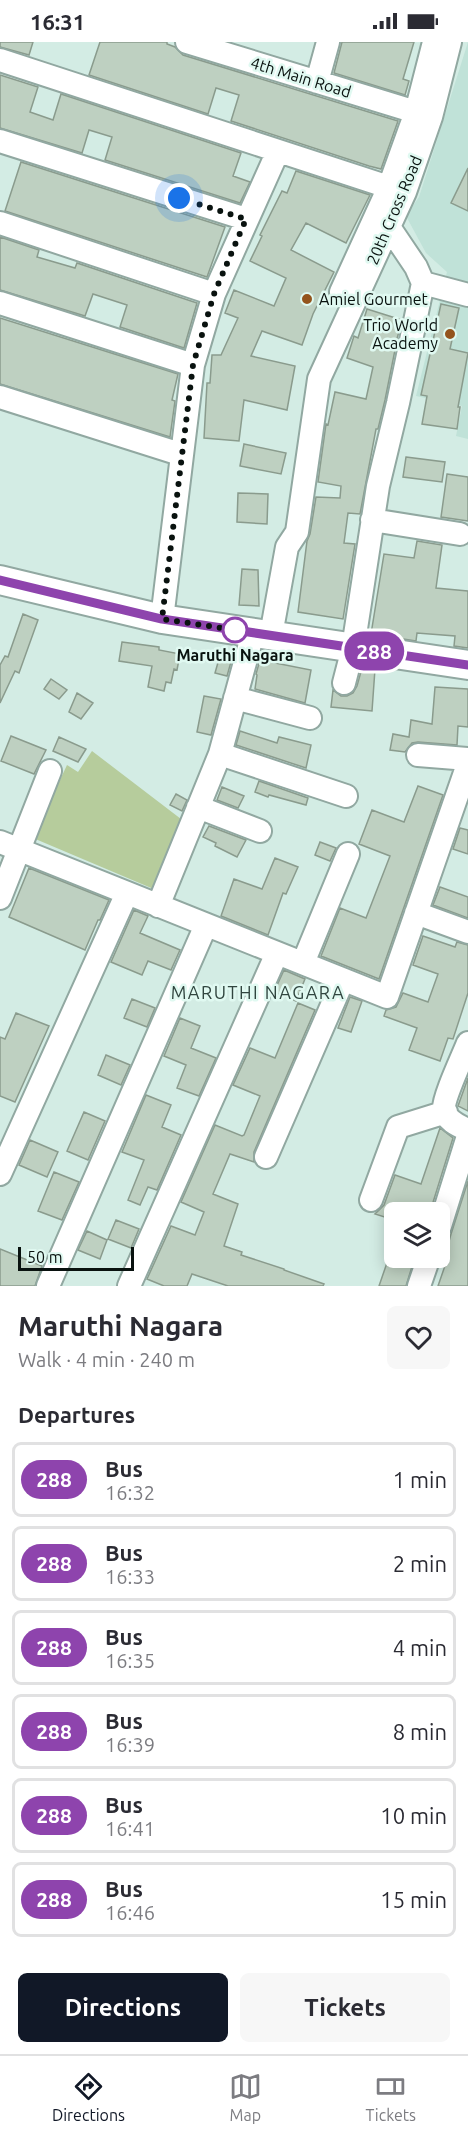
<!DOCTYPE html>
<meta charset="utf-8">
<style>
body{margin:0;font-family:Ubuntu,sans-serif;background:#f7f7f7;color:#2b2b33;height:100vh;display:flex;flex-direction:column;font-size:22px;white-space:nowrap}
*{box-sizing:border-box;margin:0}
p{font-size:20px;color:#7c7c81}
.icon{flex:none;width:33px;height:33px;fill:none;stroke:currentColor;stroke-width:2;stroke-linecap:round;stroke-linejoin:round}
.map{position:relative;height:1244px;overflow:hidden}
.drawer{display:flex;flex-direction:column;background:#fff;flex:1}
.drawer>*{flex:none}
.badge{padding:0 12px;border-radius:20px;font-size:21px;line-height:39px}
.fabs{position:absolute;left:384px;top:1160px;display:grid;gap:12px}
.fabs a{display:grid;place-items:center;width:66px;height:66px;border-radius:9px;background:#fff;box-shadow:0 3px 15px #0003;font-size:30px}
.scale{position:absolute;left:18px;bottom:15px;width:116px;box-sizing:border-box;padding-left:6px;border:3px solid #09120f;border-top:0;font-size:16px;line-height:21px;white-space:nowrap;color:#09120f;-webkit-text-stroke:4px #e0f9f1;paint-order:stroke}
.you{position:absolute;width:30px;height:30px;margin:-15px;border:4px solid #fff;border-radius:50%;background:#1a73e8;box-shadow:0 0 0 9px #1a73e833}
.map>.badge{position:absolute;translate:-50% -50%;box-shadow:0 0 0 3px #fff}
h2{padding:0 18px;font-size:22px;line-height:54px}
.round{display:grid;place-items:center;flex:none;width:63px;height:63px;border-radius:9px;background:#f7f7f7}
.summary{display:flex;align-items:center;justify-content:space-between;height:102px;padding:0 18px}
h1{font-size:28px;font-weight:700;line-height:45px}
.action{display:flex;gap:12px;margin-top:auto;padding:12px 18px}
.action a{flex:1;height:69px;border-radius:9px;background:#111827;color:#fff;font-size:24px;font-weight:700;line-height:69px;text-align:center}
.action a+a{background:#f7f7f7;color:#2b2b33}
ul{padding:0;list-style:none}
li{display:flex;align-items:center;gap:18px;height:75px;margin:0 12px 9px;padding:0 6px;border:3px solid #e1e1e2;border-radius:9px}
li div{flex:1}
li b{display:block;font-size:22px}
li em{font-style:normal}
li .badge{min-width:66px;font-weight:700;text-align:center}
.status{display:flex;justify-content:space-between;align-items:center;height:42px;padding:0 30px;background:#fff;direction:ltr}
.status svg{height:16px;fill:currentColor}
.menu{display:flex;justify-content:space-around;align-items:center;height:84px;border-top:2px solid #e1e1e2;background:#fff;font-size:16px;color:#7c7c81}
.menu a{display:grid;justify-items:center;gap:3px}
.menu .active{color:#111827}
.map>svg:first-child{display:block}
.built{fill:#c0e2d8}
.green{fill:#b6cc9c}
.building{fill:#bed0c1;stroke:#8a9b8d;stroke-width:1.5}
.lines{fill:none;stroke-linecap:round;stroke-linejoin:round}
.minor-casing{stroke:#91a8a1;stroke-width:26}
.major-casing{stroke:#91a8a1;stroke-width:32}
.minor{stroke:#fff;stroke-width:22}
.major{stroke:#fff;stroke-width:28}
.line-casing{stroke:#fff;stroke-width:14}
.line{stroke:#8e44ad;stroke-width:9}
.walk{stroke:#09120f;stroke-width:6;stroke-dasharray:0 10.8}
.poi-dot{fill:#94541d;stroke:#e0f9f1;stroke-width:2}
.stop-dot{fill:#fff;stroke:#8e44ad;stroke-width:3}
.labels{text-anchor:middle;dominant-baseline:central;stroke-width:5;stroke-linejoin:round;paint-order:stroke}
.street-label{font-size:16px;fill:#09120f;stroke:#e0f9f1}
.poi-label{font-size:16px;fill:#09120f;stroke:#e0f9f1;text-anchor:start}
.stop-label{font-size:16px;font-weight:bold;fill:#09120f;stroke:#e0f9f1}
.neighbourhood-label{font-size:18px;letter-spacing:1.5px;fill:#30453f;stroke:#e0f9f1}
</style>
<div class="status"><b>16:31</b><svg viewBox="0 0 49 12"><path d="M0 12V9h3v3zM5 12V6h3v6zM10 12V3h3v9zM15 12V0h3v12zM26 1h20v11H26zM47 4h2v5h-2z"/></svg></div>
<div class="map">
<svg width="468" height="1244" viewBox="0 0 468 1244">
<rect width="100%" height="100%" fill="#d3ece4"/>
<!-- built -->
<path class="built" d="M468,0V397L456,394L462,364L416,354L447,230L426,211L406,174L419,155Z"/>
<!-- green -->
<path class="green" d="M92,709L181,777L156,848L33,796L67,723L78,730Z"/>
<!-- building -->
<path class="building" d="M0,0H33L29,13L0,5Z
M100,0H167V2L175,5L183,13L398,79L381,127L369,124L231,79L239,53L216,46L208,72L89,33Z
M342,0H414L403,37L409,39L405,53L334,31Z
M0,33L38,45L30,70L53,78L61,52L241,111L233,134L250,140L240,161L105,118L112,95L89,88L82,111L0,86Z
M21,120L225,185L207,235L5,169Z
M468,126V169L451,161Z
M296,129L370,153L346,201L306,181L291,208L334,230L313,272L302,303L262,289L251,314L295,324L287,368L244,358L239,399L204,396L207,341H210L212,313H221L238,276L225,271L234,248L274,264L286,236L250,219L262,194L260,193L282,149L287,151Z
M0,195L39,208L37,215L75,226L77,221L197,261L184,306L120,285L127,263L93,252L85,274L0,248Z
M441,262L459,266L450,307L468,311L458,365H460L457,387L422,382L427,354L421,353Z
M367,267L402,278L394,308H395L385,358L378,387H376L360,472L348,471L344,501L355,502L343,577L298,570L307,499L310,492L316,455L340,456L341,444L318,440L326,382L328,383L335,350L366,357L373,325L347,316L354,294L358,296Z
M0,276L178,332L172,358L175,359L170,395L0,342Z
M244,402L286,411L281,432L240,424Z
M406,415L445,420L442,440L403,435Z
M447,432L468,435V479L441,475Z
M238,451L268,452L267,482L237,480Z
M417,499L442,503L436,546L468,549V606L454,604L455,594L417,591L416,599L371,592L384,512L414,516Z
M242,527L258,528L259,564L239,563Z
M23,572L38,578L19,631L15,629L0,661V623L5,614L8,615Z
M122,600L159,605V608L180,612L177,628L174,627L171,641L166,640L164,649L148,645L152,624L119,619Z
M221,610L233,613L227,634L215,631Z
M260,618L311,628L305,661L255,647L257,633L256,632Z
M362,626L375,627L372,669L331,665L333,648L341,654H347L353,651L357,644Z
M51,637L67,648L59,657L44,647Z
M435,645L468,647V685L458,684L457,703L418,700L412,701L405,710L390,708L393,692L409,695L411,678L432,682Z
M77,651L93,661L81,677L69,670Z
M204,654L221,657L211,693L197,690Z
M240,689L277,701L279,695L311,703L306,726L236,703Z
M11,694L46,708L34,732L1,719Z
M59,695L86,707L78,720L53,709Z
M259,739L308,756L306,763L269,753L268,755L255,750Z
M418,744L443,753L379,937L321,914L340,866L366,876L390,814L359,802L372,768L404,780Z
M222,745L244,754L238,766L217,758Z
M176,752L187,758L182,769L170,763Z
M209,784L246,798L237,815L215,804L216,801L203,795Z
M460,786L468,788V812L453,807Z
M320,800L336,806L330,819L315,813Z
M275,816L298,825L286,852L283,851L268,893L221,874L234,837L262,847Z
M29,826L109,858L100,878H98L85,908L9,875Z
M440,845L468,855V876L433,863Z
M134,868L148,874L140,891L180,908L171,928L148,919L142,933L111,920Z
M423,894L455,905L457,900L468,903V951L453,997L448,996L440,1019L409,1008L417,986L384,974L386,968L396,965L403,951L428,960L438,932L413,923Z
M284,928L305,937L296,959L274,950Z
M350,955L362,959L351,990L338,986Z
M132,957L155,966L147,985L124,976Z
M298,961L315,968L254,1110V1120L230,1112L213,1152L238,1162L224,1204L242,1210L241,1213L284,1227V1228L324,1242L323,1244H228L192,1232L187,1244H164L147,1237L171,1184L195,1193L204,1170L181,1160L215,1083L242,1094L244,1093L260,1054L233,1043L250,1006L275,1016Z
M16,971L49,984L15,1060L0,1054V995L5,997Z
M180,976L200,984L191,1006L216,1016L199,1054L177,1046L186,1023L164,1014Z
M106,1013L130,1023L121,1043L98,1033Z
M468,1036V1069L458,1064Z
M146,1053L171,1063L162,1085L181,1093L157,1148L148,1145L140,1163L128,1158L144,1118L122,1110Z
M84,1070L105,1079L88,1118L67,1109Z
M440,1086L453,1096L430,1170H394V1178L375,1172L384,1163L395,1133L421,1142Z
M30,1098L58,1110L47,1135L19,1123Z
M54,1130L79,1140L62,1178L38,1169Z
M468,1139V1244H438L448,1215L445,1214L451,1192Z
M116,1178L139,1187L131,1206L108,1197Z
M87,1189L107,1198L100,1217L78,1208Z
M0,1207L42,1224L35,1244H0Z
M389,1215H415L406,1244H379Z"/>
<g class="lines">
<defs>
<path id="minor" d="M187,0L429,74
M0,18L404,150
M317,40L328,0
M0,99L246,177
M0,181L214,252
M423,241L468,253
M341,250L389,145L416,70L434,0
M0,261L193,323
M0,355L180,412
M372,478L460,492
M162,577L193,323L214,252L278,109
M271,593L287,505L297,490L319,337L405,150L431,75L450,0
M344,641L353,606L378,444L398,361L423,241L416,225L389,185
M235,656L310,676
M220,712L346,754
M418,713L468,717
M198,765L260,789
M0,800L387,955L468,722
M0,856L50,729
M158,864L220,712L253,591
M416,871L468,890
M303,921L348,812
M468,1001C463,1014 443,1056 444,1067C446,1079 459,1084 468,1088
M266,1115L343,938
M0,1132L127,851
M371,1158L398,1085L446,1070
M440,1184L468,1094
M48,1244L206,883
M129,1244L277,911
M419,1244L429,1215"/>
<path id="major" d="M0,538L162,577L468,623"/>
</defs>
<!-- minor casing -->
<use href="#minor" class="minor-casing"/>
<!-- major casing -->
<use href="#major" class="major-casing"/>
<!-- minor -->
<use href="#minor" class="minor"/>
<!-- major -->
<use href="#major" class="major"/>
</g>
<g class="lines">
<defs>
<path id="line" d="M0,538L162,577L468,623"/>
</defs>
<!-- line casing -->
<use href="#line" class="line-casing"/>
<!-- line -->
<use href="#line" class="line"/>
<!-- walk -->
<path class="walk" d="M179,156L246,177L214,252L193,323L162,577L235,588"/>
</g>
<!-- markers -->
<g class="poi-dot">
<circle cx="307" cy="257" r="6"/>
<circle cx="450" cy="292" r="6"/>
</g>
<circle class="stop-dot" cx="235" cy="588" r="12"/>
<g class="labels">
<!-- street labels -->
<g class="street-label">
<text transform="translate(301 35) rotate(17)">4th Main Road</text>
<text transform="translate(394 168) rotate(-67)">20th Cross Road</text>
</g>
<!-- poi labels -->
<g class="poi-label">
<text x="319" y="257">Amiel Gourmet</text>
<text x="438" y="283" text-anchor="end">Trio World<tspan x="438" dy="18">Academy</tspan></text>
</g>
<!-- stop labels -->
<g class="stop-label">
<text x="235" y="613">Maruthi Nagara</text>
</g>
<!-- neighbourhood labels -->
<g class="neighbourhood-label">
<text x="258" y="950">MARUTHI NAGARA</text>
</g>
</g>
</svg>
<div class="fabs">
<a><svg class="icon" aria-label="layers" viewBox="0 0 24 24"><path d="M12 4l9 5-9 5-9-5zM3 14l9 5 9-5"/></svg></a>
</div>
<div class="scale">50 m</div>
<div class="you" style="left:179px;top:156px"></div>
<b class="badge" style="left:374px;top:609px;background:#8e44ad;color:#fff">288</b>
</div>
<section class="drawer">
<div class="summary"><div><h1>Maruthi Nagara</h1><p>Walk · 4 min · 240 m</p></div><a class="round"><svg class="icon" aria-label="heart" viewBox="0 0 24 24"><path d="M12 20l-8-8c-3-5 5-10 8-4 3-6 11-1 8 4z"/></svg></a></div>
<h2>Departures</h2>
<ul>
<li><span class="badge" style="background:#8e44ad;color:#fff">288</span><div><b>Bus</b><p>16:32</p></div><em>1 min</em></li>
<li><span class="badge" style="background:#8e44ad;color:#fff">288</span><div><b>Bus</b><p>16:33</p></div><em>2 min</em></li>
<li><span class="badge" style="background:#8e44ad;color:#fff">288</span><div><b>Bus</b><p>16:35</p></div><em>4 min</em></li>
<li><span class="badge" style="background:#8e44ad;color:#fff">288</span><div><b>Bus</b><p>16:39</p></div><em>8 min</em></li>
<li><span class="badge" style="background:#8e44ad;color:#fff">288</span><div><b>Bus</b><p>16:41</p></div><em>10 min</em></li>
<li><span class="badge" style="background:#8e44ad;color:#fff">288</span><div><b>Bus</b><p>16:46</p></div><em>15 min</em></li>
</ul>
<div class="action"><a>Directions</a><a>Tickets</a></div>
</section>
<nav class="menu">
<a class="active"><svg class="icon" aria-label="directions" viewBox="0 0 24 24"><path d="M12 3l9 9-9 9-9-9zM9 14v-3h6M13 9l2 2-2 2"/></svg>Directions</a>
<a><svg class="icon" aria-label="map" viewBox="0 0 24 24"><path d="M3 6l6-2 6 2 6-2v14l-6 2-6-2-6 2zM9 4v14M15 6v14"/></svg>Map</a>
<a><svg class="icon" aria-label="tickets" viewBox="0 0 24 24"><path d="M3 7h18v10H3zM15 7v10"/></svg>Tickets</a>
</nav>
